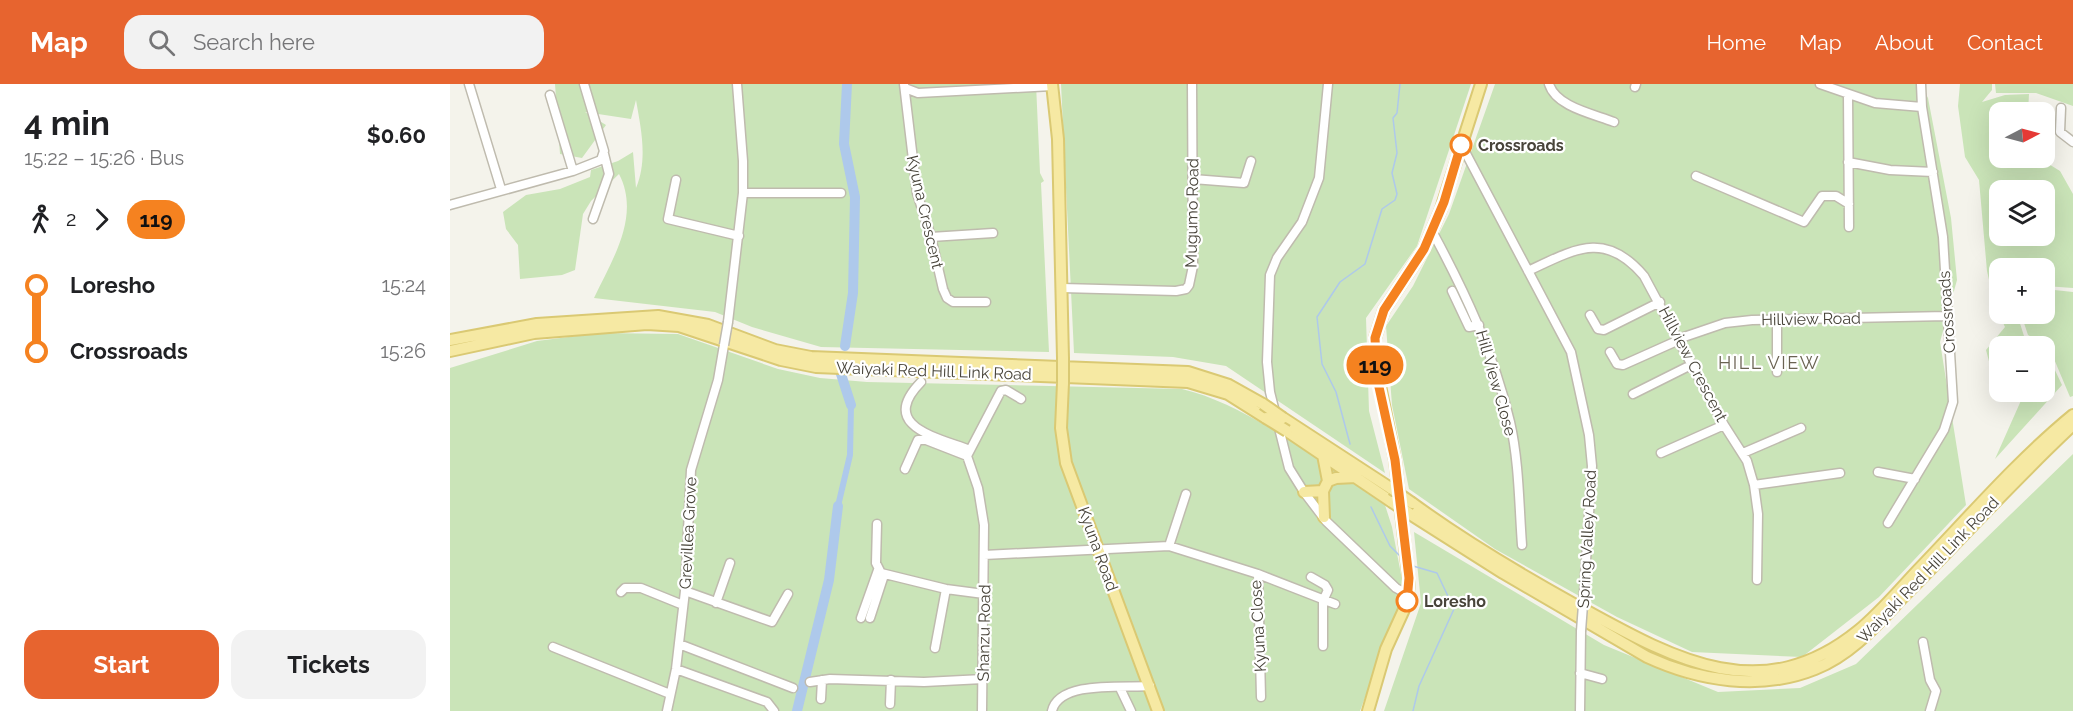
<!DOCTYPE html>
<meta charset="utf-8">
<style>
body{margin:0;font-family:Raleway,sans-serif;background:#f2f2f2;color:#202124;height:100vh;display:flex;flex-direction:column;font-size:22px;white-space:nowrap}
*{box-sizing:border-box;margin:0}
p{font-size:20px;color:#757577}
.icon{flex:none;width:33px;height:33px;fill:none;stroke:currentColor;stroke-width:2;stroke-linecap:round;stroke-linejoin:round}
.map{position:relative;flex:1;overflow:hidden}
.sheet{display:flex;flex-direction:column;background:#fff;width:450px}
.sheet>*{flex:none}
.badge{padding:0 12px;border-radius:20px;font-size:21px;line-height:39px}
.needle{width:39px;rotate:84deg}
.fabs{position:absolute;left:1539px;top:18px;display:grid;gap:12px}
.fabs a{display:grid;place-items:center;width:66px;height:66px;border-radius:12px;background:#fff;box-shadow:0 6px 24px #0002;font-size:30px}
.map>.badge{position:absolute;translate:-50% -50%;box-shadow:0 0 0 3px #fff}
.legs{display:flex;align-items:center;gap:9px;height:66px;padding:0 24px;font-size:20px}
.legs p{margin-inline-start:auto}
.headline{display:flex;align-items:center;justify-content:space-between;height:102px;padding:0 24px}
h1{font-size:33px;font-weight:700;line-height:45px}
.action{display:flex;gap:12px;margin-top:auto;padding:12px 24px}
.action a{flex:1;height:69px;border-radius:18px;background:#e7642f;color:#fff;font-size:24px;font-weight:700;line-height:69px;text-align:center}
.action a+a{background:#f2f2f2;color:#202124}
ul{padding:0 24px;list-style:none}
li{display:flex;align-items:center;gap:21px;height:66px;font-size:22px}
li i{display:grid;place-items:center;width:9px;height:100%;margin:0 8px;background:currentColor}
li i::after{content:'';width:15px;height:15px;margin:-8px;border:4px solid;border-radius:50%;background:#fff}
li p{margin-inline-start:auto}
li:first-child i{background:linear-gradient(#0000 50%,currentColor 0)}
li:last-child i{background:linear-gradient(currentColor 50%,#0000 0)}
header{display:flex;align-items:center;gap:36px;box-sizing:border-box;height:84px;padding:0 30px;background:#e7642f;color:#fff}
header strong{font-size:28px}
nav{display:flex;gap:33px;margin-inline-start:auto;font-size:21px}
.search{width:420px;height:54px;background:#f2f2f2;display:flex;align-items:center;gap:15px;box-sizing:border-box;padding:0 21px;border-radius:18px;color:#757577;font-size:22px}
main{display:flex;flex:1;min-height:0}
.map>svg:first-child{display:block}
.green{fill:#cae4b8;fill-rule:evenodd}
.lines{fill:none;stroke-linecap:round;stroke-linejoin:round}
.stream{stroke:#aec9eb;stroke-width:1.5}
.canal{stroke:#aec9eb;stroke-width:6}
.river{stroke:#aec9eb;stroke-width:10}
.minor-casing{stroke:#bfbbae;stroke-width:11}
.major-casing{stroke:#dac973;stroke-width:14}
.minor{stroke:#fff;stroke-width:8}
.major{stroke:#f6e9a3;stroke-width:10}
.minor-bridge-casing{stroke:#bfbbae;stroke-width:11;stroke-linecap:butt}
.major-bridge-casing{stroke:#dac973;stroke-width:14;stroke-linecap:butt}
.minor-bridge{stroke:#fff;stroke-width:8}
.major-bridge{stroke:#f6e9a3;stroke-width:10}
.line-1-casing{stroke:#fff;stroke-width:14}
.line-1{stroke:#f58220;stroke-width:9}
.stop-1-dot{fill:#fff;stroke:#f58220;stroke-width:3}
.labels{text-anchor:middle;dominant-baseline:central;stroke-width:4.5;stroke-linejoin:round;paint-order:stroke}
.stop-label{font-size:16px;font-weight:bold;fill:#48443a;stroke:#fff;text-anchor:start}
.street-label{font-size:16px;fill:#48443a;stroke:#fff}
.neighbourhood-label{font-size:18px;letter-spacing:1.5px;fill:#6a6352;stroke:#fff}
</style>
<header>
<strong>Map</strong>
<div class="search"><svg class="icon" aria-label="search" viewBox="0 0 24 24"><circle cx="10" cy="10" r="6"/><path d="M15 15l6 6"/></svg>Search here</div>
<nav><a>Home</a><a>Map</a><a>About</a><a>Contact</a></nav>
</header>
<main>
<section class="sheet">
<div class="headline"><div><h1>4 min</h1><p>15:22 – 15:26 · Bus</p></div><b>$0.60</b></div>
<div class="legs"><svg class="icon" aria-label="walk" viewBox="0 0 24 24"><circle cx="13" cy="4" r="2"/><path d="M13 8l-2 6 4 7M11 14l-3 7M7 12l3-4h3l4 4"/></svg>2<svg class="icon" aria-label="forward" viewBox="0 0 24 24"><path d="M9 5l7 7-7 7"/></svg><b class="badge" style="background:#f58220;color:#111">119</b></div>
<ul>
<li><i style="color:#f58220"></i><b>Loresho</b><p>15:24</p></li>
<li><i style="color:#f58220"></i><b>Crossroads</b><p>15:26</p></li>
</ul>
<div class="action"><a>Start</a><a>Tickets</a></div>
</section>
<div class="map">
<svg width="1623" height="627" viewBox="0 0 1623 627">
<rect width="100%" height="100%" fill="#f4f3eb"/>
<!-- green -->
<path class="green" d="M105,0H586L590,89L594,97L591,99L599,268L371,263L302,243L265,228L144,214C162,176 191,132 169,90L141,117L133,130L125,186L112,191L70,195L68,161L56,145L53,128L76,111L110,105L140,93L141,86L168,77L183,68L186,104C198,75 191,45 186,16L181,35L135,28L156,41L132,74L110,70Z
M611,0H1021L967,162L916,234L919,327L935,389L776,282L723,273L624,269Z
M1045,0H1470L1478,14L1501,134L1507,196L1490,258L1516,421L1429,513L1352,573L1242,568L1167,533L1045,465L959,405L942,321L936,242L963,202L999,130Z
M1510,0H1542V6L1532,18L1555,11L1579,10L1578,28H1550V74H1589L1610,87L1623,110V204L1595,202L1594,184H1550V230H1567L1574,252L1591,262H1550L1549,302L1545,300L1536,266L1555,243L1545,222L1537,187L1529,96L1515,73L1508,22ZM1550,106H1594V152H1550Z
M1545,0H1623V22L1586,9H1546Z
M1595,205L1623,208V312L1620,313L1599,263L1578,251L1571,230H1594Z
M150,249L228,250L328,285L370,294L417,298L732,305C800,321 876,382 935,421L942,443L953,501L947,527L910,627H0V284L87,257Z
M1595,265L1612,301L1545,375L1573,312L1562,308H1594Z
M1623,370V627H934L971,519L964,448L1154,561L1268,608L1350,604L1406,580Z"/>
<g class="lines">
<!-- stream -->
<path class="stream" d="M900,360L886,308L872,280L867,233L890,198L915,180L932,125L945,116L947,110L942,89L947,69L943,34L947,29L950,0
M921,423L940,462L952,474
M963,627L969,602L1004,525L987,489L963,482"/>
<!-- canal -->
<path class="canal" d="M388,422L400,371L401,321"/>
<!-- river -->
<path class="river" d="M395,262L403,209L405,113L394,60L397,0
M391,290L401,321
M347,627L379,496L388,422"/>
<defs>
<path id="minor" d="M19,0L51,105
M454,0L467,109L481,153L493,205L497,214L503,218H536
M878,0L869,94L852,138L827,174L820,191L817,278L820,308L839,384L854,408L876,437L946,504L959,511
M1099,0C1106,23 1144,30 1164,38
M1370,0L1425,19L1472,23
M1185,3L1186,0
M455,4L468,9L602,2
M100,11L123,87
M1398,11L1399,143
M1611,24L1610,48L1623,58
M1011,60L1121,268L1139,351L1142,382L1134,508
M1398,78L1440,86L1483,88
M1246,92L1354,138L1372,112H1386L1399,120
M743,95L794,99L801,77
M226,96L218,135L289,152
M293,109H391
M0,121L123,87L151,76L154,67L134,0
M143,135L159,90L154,70
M982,147C1015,208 1044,270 1060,338C1069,377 1069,420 1072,461
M481,153L543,149
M1078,187C1125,165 1155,146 1194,192L1274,341L1297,377L1304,401L1308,430L1307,496
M612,204L726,207L736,205L739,201L743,182L742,0
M1002,207L1019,243L1029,241
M1140,231L1148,245L1154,246L1210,218
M1327,236V288
M278,238L293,109V77L287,0
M1228,255L1275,239L1302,236L1497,232
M1160,268L1167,280L1173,281L1229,256
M471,298C428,342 486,353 520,366
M1183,310L1243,280
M1211,369L1274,341
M1293,369L1351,344
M455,385L468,356H476L517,372
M1428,388L1465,395
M1304,401L1390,389
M1438,439L1494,346L1503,318L1493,153L1472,23L1471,0
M427,440L426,479L431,489L496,505L534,510
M719,462L736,410
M534,471L719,462L808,490L811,613
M808,490L885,520
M861,493L875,501L878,506L873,517V562
M235,507L322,538L338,510
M171,508L175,504H191L233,521
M266,519L280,479
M411,534L428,486
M420,534L434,491
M1473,558L1480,596L1486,607L1480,627
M229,560L343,604
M103,563L220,610
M485,564L496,505
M226,585L317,618L324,627
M1130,589L1152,595
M360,598L380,595L474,598L533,595
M670,604L681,627
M371,615L372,596
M440,620L441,596
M217,627L226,585L235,507L241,386L268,296L274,261
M532,627L534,441L528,404L517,372L551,307L556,306L571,315
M602,627C609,596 674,604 700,602
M1130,627L1131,547"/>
<path id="major" d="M602,0L608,55L613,274
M0,256L87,240L208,232L258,241L325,266L361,273L738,288L779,301L813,320
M0,267L84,249L197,240L229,242L331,276L366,283L738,298L778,310L816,334
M613,299L611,344L616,379L708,627
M833,334L942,405
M837,347L942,418
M873,371L878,397L873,407L874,433
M878,397L886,394L906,393
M854,408L873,407
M962,419C1014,457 1068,489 1124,520C1219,572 1309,627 1408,547C1431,528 1449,506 1469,485C1519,433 1567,377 1623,331
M960,430L1053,489L1197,573C1249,597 1310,607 1365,585C1403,570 1429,538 1456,510C1512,454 1565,395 1623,341
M918,627L936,565L957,519L959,497L945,376L925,277V254L934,226L974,165L991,125L1031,0"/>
</defs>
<!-- minor casing -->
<use href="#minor" class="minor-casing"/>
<!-- major casing -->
<use href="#major" class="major-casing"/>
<!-- minor -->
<use href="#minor" class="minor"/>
<!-- major -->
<use href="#major" class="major"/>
<defs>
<path id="minor-bridge" d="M274,261L278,238
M1131,547L1134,508"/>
<path id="major-bridge" d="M613,274V299
M813,320L833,334
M816,334L837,347
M942,405L962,419
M942,418L960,430"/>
</defs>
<!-- minor-bridge casing -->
<use href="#minor-bridge" class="minor-bridge-casing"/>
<!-- major-bridge casing -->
<use href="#major-bridge" class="major-bridge-casing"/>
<!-- minor-bridge -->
<use href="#minor-bridge" class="minor-bridge"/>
<!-- major-bridge -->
<use href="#major-bridge" class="major-bridge"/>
</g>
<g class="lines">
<defs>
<path id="line-1" d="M957,517L959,494L945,376L927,294L925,254L934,226L974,165L994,118L1011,61"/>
</defs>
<!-- line-1 casing -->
<use href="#line-1" class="line-1-casing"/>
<!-- line-1 -->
<use href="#line-1" class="line-1"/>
</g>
<!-- markers -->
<g class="stop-1-dot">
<circle cx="1011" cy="61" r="10"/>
<circle cx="957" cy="517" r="10"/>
</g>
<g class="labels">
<!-- stop labels -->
<g class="stop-label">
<text x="1028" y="61">Crossroads</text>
<text x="974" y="517">Loresho</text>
</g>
<!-- street labels -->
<g class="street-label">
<text transform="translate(475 128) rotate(77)">Kyuna Crescent</text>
<text transform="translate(742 129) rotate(-89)">Mugumo Road</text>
<text transform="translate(1497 228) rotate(-94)">Crossroads</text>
<text transform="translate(1361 235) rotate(-1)">Hillview Road</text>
<text transform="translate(1243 280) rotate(62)">Hillview Crescent</text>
<text transform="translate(484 287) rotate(2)">Waiyaki Red Hill Link Road</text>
<text transform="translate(1046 299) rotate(74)">Hill View Close</text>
<text transform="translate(238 449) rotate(-87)">Grevillea Grove</text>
<text transform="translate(1137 455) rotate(-87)">Spring Valley Road</text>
<text transform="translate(648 465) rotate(70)">Kyuna Road</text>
<text transform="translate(1478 486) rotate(-46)">Waiyaki Red Hill Link Road</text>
<text transform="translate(808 542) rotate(-93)">Kyuna Close</text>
<text transform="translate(534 549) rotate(-89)">Shanzu Road</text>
</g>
<!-- neighbourhood labels -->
<g class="neighbourhood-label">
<text x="1319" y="278">HILL VIEW</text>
</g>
</g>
</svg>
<div class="fabs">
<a><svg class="needle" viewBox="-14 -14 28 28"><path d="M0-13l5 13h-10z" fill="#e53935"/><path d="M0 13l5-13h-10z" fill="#757577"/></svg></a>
<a><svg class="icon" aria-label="layers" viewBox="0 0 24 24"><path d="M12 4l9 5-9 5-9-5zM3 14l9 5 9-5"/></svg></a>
<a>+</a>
<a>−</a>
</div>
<b class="badge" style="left:925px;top:281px;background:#f58220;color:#111">119</b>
</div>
</main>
